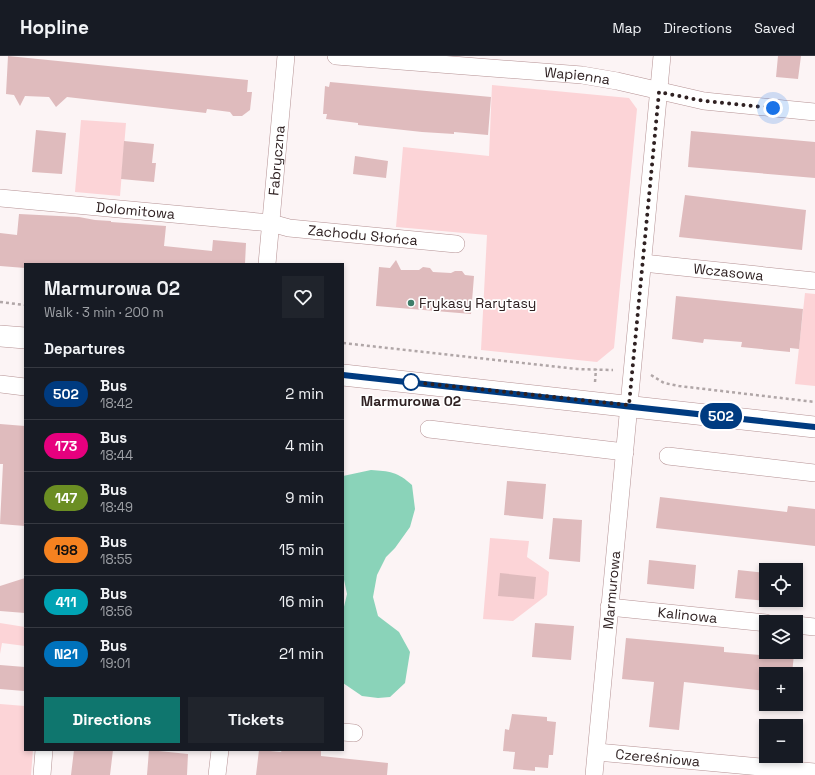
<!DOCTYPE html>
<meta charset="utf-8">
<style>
body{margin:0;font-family:"Space Grotesk",sans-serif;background:#20242c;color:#f1f3f6;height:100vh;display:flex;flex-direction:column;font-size:15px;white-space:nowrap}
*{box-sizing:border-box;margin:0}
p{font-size:13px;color:#9ea1a6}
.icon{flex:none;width:22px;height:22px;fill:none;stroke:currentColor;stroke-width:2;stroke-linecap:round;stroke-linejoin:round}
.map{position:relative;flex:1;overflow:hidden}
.panel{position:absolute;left:24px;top:207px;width:320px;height:488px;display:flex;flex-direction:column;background:#171b24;border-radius:0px;box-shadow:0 2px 6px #0003}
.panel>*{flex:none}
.badge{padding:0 8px;border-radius:13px;font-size:14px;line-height:26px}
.tools{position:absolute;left:759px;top:507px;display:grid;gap:8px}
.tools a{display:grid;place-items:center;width:44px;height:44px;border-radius:0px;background:#171b24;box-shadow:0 2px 6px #0003;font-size:20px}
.you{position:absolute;width:20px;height:20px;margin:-10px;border:3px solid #fff;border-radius:50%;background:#1a73e8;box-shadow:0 0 0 6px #1a73e833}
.map>.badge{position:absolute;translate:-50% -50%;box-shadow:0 0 0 2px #fff}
h2{padding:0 20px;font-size:15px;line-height:36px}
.round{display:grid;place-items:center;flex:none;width:42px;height:42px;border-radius:0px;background:#20242c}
.head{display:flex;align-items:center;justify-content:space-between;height:68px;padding:0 20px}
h1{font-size:19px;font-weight:800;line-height:30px}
.button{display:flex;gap:8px;margin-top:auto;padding:8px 20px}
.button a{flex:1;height:46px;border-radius:0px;background:#0f766e;color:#fff;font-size:16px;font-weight:800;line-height:46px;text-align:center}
.button a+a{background:#20242c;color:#f1f3f6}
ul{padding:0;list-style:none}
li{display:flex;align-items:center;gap:12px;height:52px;padding:0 20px;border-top:1px solid #363941}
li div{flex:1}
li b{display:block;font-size:15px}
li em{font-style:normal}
li .badge{min-width:44px;font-weight:700;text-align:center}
header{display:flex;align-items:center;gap:24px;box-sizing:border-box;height:56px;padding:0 20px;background:#171b24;border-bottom:1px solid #363941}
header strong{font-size:19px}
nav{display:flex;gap:22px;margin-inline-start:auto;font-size:14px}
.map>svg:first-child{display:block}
.green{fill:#fcd4d7}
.water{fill:#8ad3b9}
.building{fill:#dfbbbd}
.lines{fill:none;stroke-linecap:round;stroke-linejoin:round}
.minor-casing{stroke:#b59294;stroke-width:18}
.tertiary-casing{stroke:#b59294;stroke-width:22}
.path{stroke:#b0a6a7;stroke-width:2.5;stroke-dasharray:3 3;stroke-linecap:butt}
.minor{stroke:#fff;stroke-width:17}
.tertiary{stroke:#fff;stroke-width:21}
.line-casing{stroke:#fff;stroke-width:9}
.line{stroke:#003b80;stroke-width:6}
.walk{stroke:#2f2122;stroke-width:4;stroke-dasharray:0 7.2}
.poi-dot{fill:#3f7d69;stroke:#fff;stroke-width:1.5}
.stop-dot{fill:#fff;stroke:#003b80;stroke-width:2}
.labels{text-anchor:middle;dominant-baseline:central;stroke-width:3.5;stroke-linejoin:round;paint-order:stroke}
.street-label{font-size:14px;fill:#2f2122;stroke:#fff}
.poi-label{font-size:14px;fill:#2f2122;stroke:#fff;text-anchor:start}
.stop-label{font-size:14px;font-weight:bold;fill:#2f2122;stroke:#fff}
</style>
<header>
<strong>Hopline</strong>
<nav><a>Map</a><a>Directions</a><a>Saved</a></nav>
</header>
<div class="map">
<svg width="815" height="719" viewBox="0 0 815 719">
<rect width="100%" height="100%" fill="#fcf4f5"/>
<!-- green -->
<path class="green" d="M492,29L629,42L637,53L614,292L597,306L481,294L487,179L396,171L403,91L489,100Z
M81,64L126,67L120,140L75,136Z
M805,237L815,238V330L795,328Z
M490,482L529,485L527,501L549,516L547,539L513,565L483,563Z
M0,567L25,571V590L2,587L0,598Z
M0,648L25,650V694H33L31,719H0Z"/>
<!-- water -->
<path class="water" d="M371,414C389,415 398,416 412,429L415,453L410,471L395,492L386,501L377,519L373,541L378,560L399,576L410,596L405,627L390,641L378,642L362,640L343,627V555L347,538L343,519V420Z"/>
<!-- building -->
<path class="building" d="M8,0L248,24L247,36H252L250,54L242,60H233L230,56L207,53L206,57L67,41L56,51L49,41L25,40L20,50L14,39L6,38Z
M778,0H801L798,23L776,21Z
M330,26L491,41L488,79L454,76V78L422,76L358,69V67L326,63L327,58H323L325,30L329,31Z
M36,74L66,77L62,118L32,116Z
M691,75L815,86V122L688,111Z
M124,85L154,88L152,107H156L154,126L121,123Z
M355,100L388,105L386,122L353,118Z
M685,139L806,154L802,194L679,181Z
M19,158L79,161L95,164L111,165V166L166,170L164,190L212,195L213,184L246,187L245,208H25V212L0,210V177L17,179Z
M396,204L401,214H419L423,211L430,212L433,216L451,217L455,215H462L465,219L474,220L471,258L376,250L379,211L390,212Z
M676,240L803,253L799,293L790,292V296L741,291L742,286L704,283L703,287L672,283Z
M0,368L25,370V470L0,468L3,408H0Z
M507,425L546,428L543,463L504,459Z
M660,441L787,456L788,450L815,453V490L656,472Z
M553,462L582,464L580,506L549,503Z
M649,504L696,509L694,533L647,528Z
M738,514L766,517V545L735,542Z
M500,517L536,521L534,543L498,540Z
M25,522V557L0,555V530Z
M535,567L574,570L571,604L532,601Z
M626,582L724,591V596L760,599V596L794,598L792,618H766V635L684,626L679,674L649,671L654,626L622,623Z
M0,609L25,611L24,635L0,633Z
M512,658L547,661V665L556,666L553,699H549L548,712L535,711V715L513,713L515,696L503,695L505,673L509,674Z
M74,694H113L110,719H71Z
M149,694L188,698L187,719H147Z
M259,694L281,696L282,694H321V700L388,707L387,719H256Z"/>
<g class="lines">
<defs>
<g id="minor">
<path id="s1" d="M336,0L582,19L617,25L704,45L815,56"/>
<path id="s2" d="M0,142L271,167L289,172L456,188"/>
<path id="s3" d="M643,207L815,225"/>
<path id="s4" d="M267,208L286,0"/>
<path d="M0,328L25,331"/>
<path d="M429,373L625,396"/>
<path d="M668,400L815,417"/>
<path id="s5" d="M609,551L766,567"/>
<path d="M796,569L815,571"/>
<path d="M343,676L354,677"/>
<path id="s6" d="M597,696L815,716"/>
<path d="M42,719L44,694"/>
<path d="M217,719L220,694"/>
<path id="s7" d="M594,719L662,0"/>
</g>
<path id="tertiary" d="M0,280L25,282
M343,319L815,371"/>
</defs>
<!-- minor casing -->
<use href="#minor" class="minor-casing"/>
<!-- tertiary casing -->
<use href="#tertiary" class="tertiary-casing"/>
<!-- path -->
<path class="path" d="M0,246L25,249
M343,287L577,313L613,314
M651,319L664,327L679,330L815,346
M595,326L596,313"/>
<!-- minor -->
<use href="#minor" class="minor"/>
<!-- tertiary -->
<use href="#tertiary" class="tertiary"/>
</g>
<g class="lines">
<defs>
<path id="line" d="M343,319L815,371"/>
</defs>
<!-- line casing -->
<use href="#line" class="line-casing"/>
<!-- line -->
<use href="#line" class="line"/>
<!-- walk -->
<path class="walk" d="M411,326L629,349L659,36L704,45L773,52"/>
</g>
<!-- markers -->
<circle class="poi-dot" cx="411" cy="247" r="4"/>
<circle class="stop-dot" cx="411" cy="326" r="8"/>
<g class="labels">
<!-- street labels -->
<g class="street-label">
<text stroke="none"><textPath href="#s1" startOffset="242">Wapienna</textPath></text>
<text stroke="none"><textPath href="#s4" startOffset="104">Fabryczna</textPath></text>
<text stroke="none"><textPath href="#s2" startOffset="136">Dolomitowa</textPath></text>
<text stroke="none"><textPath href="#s2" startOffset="365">Zachodu Słońca</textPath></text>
<text stroke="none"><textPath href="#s3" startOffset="86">Wczasowa</textPath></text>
<text stroke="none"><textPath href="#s7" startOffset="186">Marmurowa</textPath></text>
<text stroke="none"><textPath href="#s5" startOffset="79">Kalinowa</textPath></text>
<text stroke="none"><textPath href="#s6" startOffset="61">Czereśniowa</textPath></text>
</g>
<!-- poi labels -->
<g class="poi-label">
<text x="419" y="247">Frykasy Rarytasy</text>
</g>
<!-- stop labels -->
<g class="stop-label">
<text x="411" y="345">Marmurowa 02</text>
</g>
</g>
</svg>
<div class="tools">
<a><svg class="icon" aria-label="locate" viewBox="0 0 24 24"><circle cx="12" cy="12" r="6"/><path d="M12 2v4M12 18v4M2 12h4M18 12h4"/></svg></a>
<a><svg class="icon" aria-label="layers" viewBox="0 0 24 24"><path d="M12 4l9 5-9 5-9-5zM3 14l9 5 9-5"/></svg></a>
<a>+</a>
<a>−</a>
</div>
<div class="you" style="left:773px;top:52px"></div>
<b class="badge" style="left:721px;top:360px;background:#003b80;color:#fff">502</b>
<section class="panel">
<div class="head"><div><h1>Marmurowa 02</h1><p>Walk · 3 min · 200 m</p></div><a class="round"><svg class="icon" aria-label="heart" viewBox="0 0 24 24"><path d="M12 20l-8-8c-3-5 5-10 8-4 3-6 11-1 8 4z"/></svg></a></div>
<h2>Departures</h2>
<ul>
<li><span class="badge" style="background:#003b80;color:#fff">502</span><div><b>Bus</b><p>18:42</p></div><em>2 min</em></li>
<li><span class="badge" style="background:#e6007e;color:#fff">173</span><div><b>Bus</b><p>18:44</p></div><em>4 min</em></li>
<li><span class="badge" style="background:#6b8e23;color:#fff">147</span><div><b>Bus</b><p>18:49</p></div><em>9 min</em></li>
<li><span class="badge" style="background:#f58220;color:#111">198</span><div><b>Bus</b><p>18:55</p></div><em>15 min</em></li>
<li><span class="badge" style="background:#00a3b4;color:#fff">411</span><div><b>Bus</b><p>18:56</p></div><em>16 min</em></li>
<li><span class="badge" style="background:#0072bc;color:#fff">N21</span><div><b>Bus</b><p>19:01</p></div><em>21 min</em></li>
</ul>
<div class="button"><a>Directions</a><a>Tickets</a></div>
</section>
</div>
